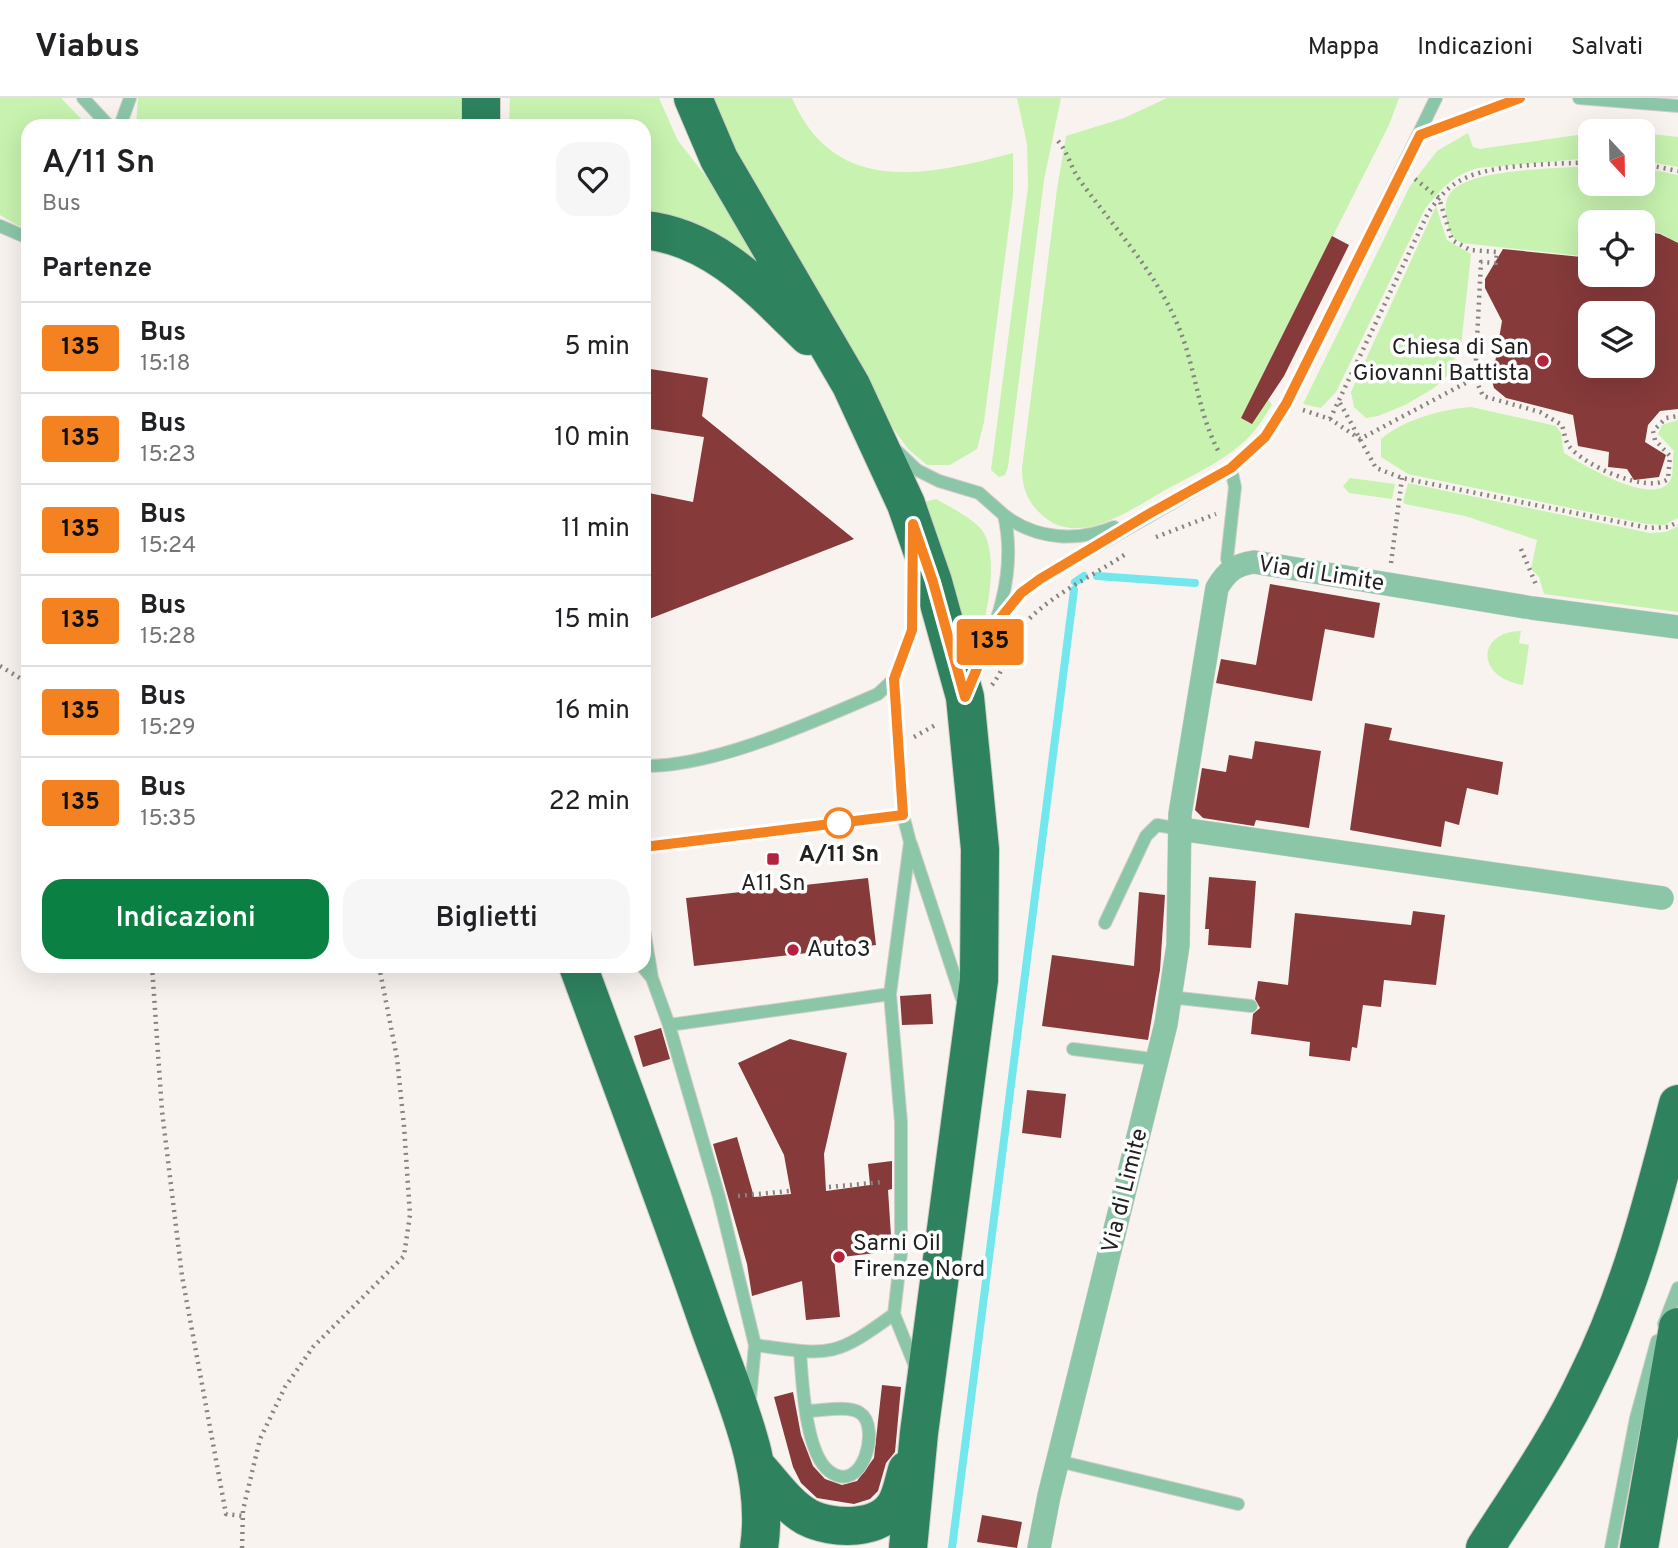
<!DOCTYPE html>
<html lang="it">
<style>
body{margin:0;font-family:Overpass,sans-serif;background:#f6f6f6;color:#202124;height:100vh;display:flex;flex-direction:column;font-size:26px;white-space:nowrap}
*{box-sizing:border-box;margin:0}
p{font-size:23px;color:#757577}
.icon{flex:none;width:38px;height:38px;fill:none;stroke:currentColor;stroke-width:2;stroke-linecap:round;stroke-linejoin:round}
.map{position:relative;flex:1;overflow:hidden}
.side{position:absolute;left:21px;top:21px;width:630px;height:854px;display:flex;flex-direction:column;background:#fff;border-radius:21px;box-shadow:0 7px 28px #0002}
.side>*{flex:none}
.badge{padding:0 14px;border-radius:5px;font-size:24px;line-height:46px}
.needle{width:46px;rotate:158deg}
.tools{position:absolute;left:1578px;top:21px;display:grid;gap:14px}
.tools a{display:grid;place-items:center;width:77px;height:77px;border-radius:14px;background:#fff;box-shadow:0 7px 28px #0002;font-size:35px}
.map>.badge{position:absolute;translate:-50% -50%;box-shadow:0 0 0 4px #fff}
h2{padding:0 21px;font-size:26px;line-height:63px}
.round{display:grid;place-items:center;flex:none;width:74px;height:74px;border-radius:21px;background:#f6f6f6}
.head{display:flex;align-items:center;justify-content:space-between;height:119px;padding:0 21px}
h1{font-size:33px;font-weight:600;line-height:52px}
.cta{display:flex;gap:14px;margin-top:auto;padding:14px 21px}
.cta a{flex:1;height:80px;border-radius:21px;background:#0b8043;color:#fff;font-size:28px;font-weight:600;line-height:80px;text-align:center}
.cta a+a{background:#f6f6f6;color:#202124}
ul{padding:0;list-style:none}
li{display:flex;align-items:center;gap:21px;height:91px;padding:0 21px;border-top:2px solid #e0e0e0}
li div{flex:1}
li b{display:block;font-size:26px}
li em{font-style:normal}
li .badge{min-width:77px;font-weight:700;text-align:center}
header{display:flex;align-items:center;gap:42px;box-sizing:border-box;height:98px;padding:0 35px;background:#fff;border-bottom:2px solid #e0e0e0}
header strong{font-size:33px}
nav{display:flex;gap:38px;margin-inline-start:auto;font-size:24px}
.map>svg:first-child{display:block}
.green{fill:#c7f2af}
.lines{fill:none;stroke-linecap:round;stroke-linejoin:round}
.stream{stroke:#74e7ed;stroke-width:8}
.building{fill:#863a3a;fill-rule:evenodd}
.service-casing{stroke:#d2cdca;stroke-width:14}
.minor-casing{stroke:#d2cdca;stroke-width:24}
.motorway-casing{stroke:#d2cdca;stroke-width:40}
.path{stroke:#878380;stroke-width:4.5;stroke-dasharray:2 5;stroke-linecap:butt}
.service{stroke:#8cc6a8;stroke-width:12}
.minor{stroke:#8cc6a8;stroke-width:23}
.motorway{stroke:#2e825e;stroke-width:38}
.line-casing{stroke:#fff;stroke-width:16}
.line{stroke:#f58220;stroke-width:10}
.poi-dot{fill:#b4223f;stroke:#fff;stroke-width:2.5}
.stop-dot{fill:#fff;stroke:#f58220;stroke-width:3.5}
.labels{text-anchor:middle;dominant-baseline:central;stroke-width:7;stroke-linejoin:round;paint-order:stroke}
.poi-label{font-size:23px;fill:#232120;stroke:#fff;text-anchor:start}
.street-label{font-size:23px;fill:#232120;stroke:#fff}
.stop-label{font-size:23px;font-weight:bold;fill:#232120;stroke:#fff}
</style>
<header>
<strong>Viabus</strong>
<nav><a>Mappa</a><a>Indicazioni</a><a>Salvati</a></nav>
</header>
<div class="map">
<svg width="1678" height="1450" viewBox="0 0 1678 1450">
<rect width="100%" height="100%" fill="#f9f3ef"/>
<!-- green -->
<path class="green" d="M0,0H61L88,28H28V130L17,127L0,117Z
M138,0H467L465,28H136Z
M510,0H659L678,43L747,130L779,185L644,120V28H509Z
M713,0H792C835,100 929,77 1013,55V97L984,324L977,351L950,367H927L908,351L875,305L750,93Z
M1017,0H1061L1044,82L1008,369L1005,377L999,379L991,372L1028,89L1027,46Z
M1167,0H1399L1389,27L1258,286L1272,307C1265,317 1259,329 1250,338C1228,361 1197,375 1169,390C1134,409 1079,452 1042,417C1027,404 1022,389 1022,370L1057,91L1066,38L1124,20Z
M1468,35L1473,49L1480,51L1591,35V60L1478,70C1453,77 1441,91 1425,111L1336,294L1321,310L1303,306L1410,88L1437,53Z
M1643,35L1678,39V69L1643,63Z
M1591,68V86H1643V70L1678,77V153C1671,138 1660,131 1643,135V124H1591V159L1462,145C1452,141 1449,134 1447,124C1445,114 1444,101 1452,93C1472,70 1559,71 1591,68Z
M1436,108L1447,142L1471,156L1461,248L1446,279L1434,290L1405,307L1378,318L1366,320L1354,309L1351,294Z
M1471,309L1556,328L1561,335L1564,355C1582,366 1656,412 1671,381C1674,374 1672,361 1674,353L1658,336L1662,327L1678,322V420L1664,427L1646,426L1408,376L1381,359V341C1403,322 1442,311 1471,309Z
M1350,380L1395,386L1392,401L1349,395L1343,388Z
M1408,385L1650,435L1666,434L1678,428V514L1544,496L1539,479L1531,471L1537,442L1465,418L1405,406L1403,404Z
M936,401C950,409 970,419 981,431C1000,451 989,531 971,550L920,405Z
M1521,533L1519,545L1529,547L1523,587C1473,578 1479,533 1521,533Z"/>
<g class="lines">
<!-- stream -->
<path class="stream" d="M1097,478L1195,485
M1075,484L1084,478
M952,1450L1074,492"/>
</g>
<!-- building -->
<path class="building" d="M1643,133L1660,136L1678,145V311L1660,313L1648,327L1645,344L1666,357L1659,379L1634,382L1627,371L1608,369L1609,354L1578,348L1573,317L1506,300L1494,290L1492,283L1502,223L1485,190V181L1503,151L1591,160V177H1643ZM1591,215H1643V268H1591Z
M1332,138L1349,147L1284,278L1252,326L1241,320Z
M644,270L708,280L702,318L854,441L644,523V394L693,404L704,339L644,330Z
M1270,486L1380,505L1374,540L1325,531L1312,603L1216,585L1221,561L1256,567Z
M1365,625L1392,630L1389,642L1503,664L1498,697L1467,690L1459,727L1445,723L1441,749L1350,732Z
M1255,643L1321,653L1309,730L1256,722L1254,728L1203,720L1195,712L1202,670L1226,674L1229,657L1252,661Z
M1209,779L1256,783L1251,850L1208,847L1209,831H1205Z
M868,780L876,847L694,868L686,800Z
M1139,794L1165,797L1160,872L1148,942L1042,928L1052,857L1134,868Z
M1413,813L1445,817L1436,887L1384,882L1381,909L1363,907L1357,950L1352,949L1350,963L1309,958L1310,944L1251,936L1253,916L1260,910L1255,901L1258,883L1288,887L1295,815L1411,827Z
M931,896L933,926L902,927L900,898Z
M661,930L670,961L643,969L634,938Z
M790,941L847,955L824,1056L826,1093L870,1087L868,1066L892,1063V1091L888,1092L892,1153L834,1160L840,1219L806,1222L802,1183L752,1198L747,1166L713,1046L737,1039L754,1099L791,1096L784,1057L738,965Z
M1027,992L1066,996L1061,1040L1022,1035Z
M882,1287L901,1289L895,1354L886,1365L878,1393L870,1401L854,1406L817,1400L801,1385L793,1369L774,1299L793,1294L801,1337L813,1368L825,1381L842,1387L857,1383L874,1360Z
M982,1417L1022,1424L1017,1450L977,1444Z"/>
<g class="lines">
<defs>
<path id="service" d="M83,0L109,28
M1579,0L1678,8
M120,28L130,0
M1420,37L1519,0
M0,128L28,140
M897,353L917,372L939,383L979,395L1004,417C1018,476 995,533 971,586
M1231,371L1235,389L1227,461L1232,471
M1004,417C1036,442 1078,444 1114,429
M913,471L912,532L894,581L903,717L910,744L890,896L901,1024V1155L894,1216L915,1268
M995,527L1021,495L1040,481L1231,371L1265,339L1287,306L1436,0
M644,668C715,669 812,624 878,596L894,581
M911,746L962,901
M644,749L903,717
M1105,825L1146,738L1157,727L1180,731
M644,832L652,880
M642,868L652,880L669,927L719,1099L755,1247L750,1301
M1170,899L1251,908
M669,927L890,896
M1073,951L1160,962
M1664,1226L1678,1190
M755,1247C829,1257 833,1261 894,1216
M800,1253C802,1281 805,1355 829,1373C863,1399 881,1328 860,1315C848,1307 821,1313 806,1313
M1058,1363L1238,1406
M1611,1450L1636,1320L1657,1243"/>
<path id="minor" d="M1180,731L1662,800
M1039,1450L1049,1398L1166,926L1178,847L1180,716L1217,490C1227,473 1235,467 1254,464L1532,510L1678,529"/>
<path id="motorway" d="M693,0L719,61L851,287L906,406L933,484L965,599L980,751L979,882L919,1335L908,1450
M481,28V0
M644,132C714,139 761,192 808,238
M578,868C621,985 665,1101 706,1219C731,1292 771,1371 759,1450
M756,1368C771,1384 787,1408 807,1419C832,1432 882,1434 897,1404C902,1394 904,1382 907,1372
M1485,1450C1521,1394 1559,1340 1587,1280C1630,1194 1654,1099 1678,1006
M1639,1450L1678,1229"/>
</defs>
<!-- service casing -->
<use href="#service" class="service-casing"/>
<!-- minor casing -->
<use href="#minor" class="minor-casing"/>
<!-- motorway casing -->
<use href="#motorway" class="motorway-casing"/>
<!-- path -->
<path class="path" d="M1058,43C1069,56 1071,71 1081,84C1116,132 1156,174 1179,230C1196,271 1198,317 1220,356
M1643,66L1678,73
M1415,81L1439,100L1452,142L1470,152L1497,154L1496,165L1481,164L1475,280L1483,298L1540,314L1562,327C1564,333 1565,343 1569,348C1583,367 1646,396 1668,381L1670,358L1655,342L1653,333L1666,320L1678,318
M1340,305L1376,370L1402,380L1649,430L1668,429L1678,424
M1303,312L1330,321L1360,341L1475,280
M1330,321L1428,115C1435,105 1443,94 1453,87C1484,64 1552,67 1591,64
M1156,439L1216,416
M1521,451L1537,489
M1391,465L1402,380
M0,568L28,585
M992,587C1008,567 1010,540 1029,521C1056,494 1095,477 1127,455
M914,639L937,626
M152,868L162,1013L182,1178L226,1416L243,1418
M829,1089L883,1084
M738,1098L789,1093
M242,1450L243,1412L260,1341L285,1289L313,1249L404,1158L410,1117L404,1028L397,960L379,868"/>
<!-- service -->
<use href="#service" class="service"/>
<!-- minor -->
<use href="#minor" class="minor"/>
<!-- motorway -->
<use href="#motorway" class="motorway"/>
</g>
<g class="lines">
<defs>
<path id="line" d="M644,749L903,717L894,581L912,532L913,426L933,484L965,599L995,527L1021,495L1040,481L1147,417L1231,370L1265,339L1286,306L1420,37L1520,0"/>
</defs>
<!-- line casing -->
<use href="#line" class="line-casing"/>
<!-- line -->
<use href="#line" class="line"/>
</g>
<!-- markers -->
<g class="poi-dot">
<circle cx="1543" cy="263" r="7"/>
<rect x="766" y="754" width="14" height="14" rx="3.5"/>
<circle cx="793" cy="852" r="7"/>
<circle cx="839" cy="1159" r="7"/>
</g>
<circle class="stop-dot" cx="839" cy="725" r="14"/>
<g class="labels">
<!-- poi labels -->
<g class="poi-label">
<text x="1529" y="250" text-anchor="end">Chiesa di San<tspan x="1529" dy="26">Giovanni Battista</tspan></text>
<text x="773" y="786" text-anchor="middle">A11 Sn</text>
<text x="807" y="852">Auto3</text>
<text x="853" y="1146">Sarni Oil<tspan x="853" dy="26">Firenze Nord</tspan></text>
</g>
<!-- street labels -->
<g class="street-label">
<text transform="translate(1321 477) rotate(9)">Via di Limite</text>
<text transform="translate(1126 1093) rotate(-76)">Via di Limite</text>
</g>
<!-- stop labels -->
<g class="stop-label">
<text x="839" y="757">A/11 Sn</text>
</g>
</g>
</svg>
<div class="tools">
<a><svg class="needle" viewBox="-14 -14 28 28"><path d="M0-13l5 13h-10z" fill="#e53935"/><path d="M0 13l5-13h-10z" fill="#757577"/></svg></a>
<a><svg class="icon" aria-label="locate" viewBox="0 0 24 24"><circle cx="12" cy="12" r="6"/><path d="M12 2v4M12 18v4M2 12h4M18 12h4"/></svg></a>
<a><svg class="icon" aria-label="layers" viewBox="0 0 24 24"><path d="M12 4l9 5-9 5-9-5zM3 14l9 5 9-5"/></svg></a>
</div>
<b class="badge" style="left:990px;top:544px;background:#f58220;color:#111">135</b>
<section class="side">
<div class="head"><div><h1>A/11 Sn</h1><p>Bus</p></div><a class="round"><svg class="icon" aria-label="heart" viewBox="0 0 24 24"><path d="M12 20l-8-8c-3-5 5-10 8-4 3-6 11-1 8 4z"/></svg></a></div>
<h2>Partenze</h2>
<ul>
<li><span class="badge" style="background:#f58220;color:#111">135</span><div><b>Bus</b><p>15:18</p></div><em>5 min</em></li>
<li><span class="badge" style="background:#f58220;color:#111">135</span><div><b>Bus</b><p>15:23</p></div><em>10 min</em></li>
<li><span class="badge" style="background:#f58220;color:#111">135</span><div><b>Bus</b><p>15:24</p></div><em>11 min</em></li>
<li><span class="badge" style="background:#f58220;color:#111">135</span><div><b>Bus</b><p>15:28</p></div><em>15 min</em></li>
<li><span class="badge" style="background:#f58220;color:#111">135</span><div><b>Bus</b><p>15:29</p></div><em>16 min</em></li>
<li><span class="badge" style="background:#f58220;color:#111">135</span><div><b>Bus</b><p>15:35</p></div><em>22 min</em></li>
</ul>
<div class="cta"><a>Indicazioni</a><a>Biglietti</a></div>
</section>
</div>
